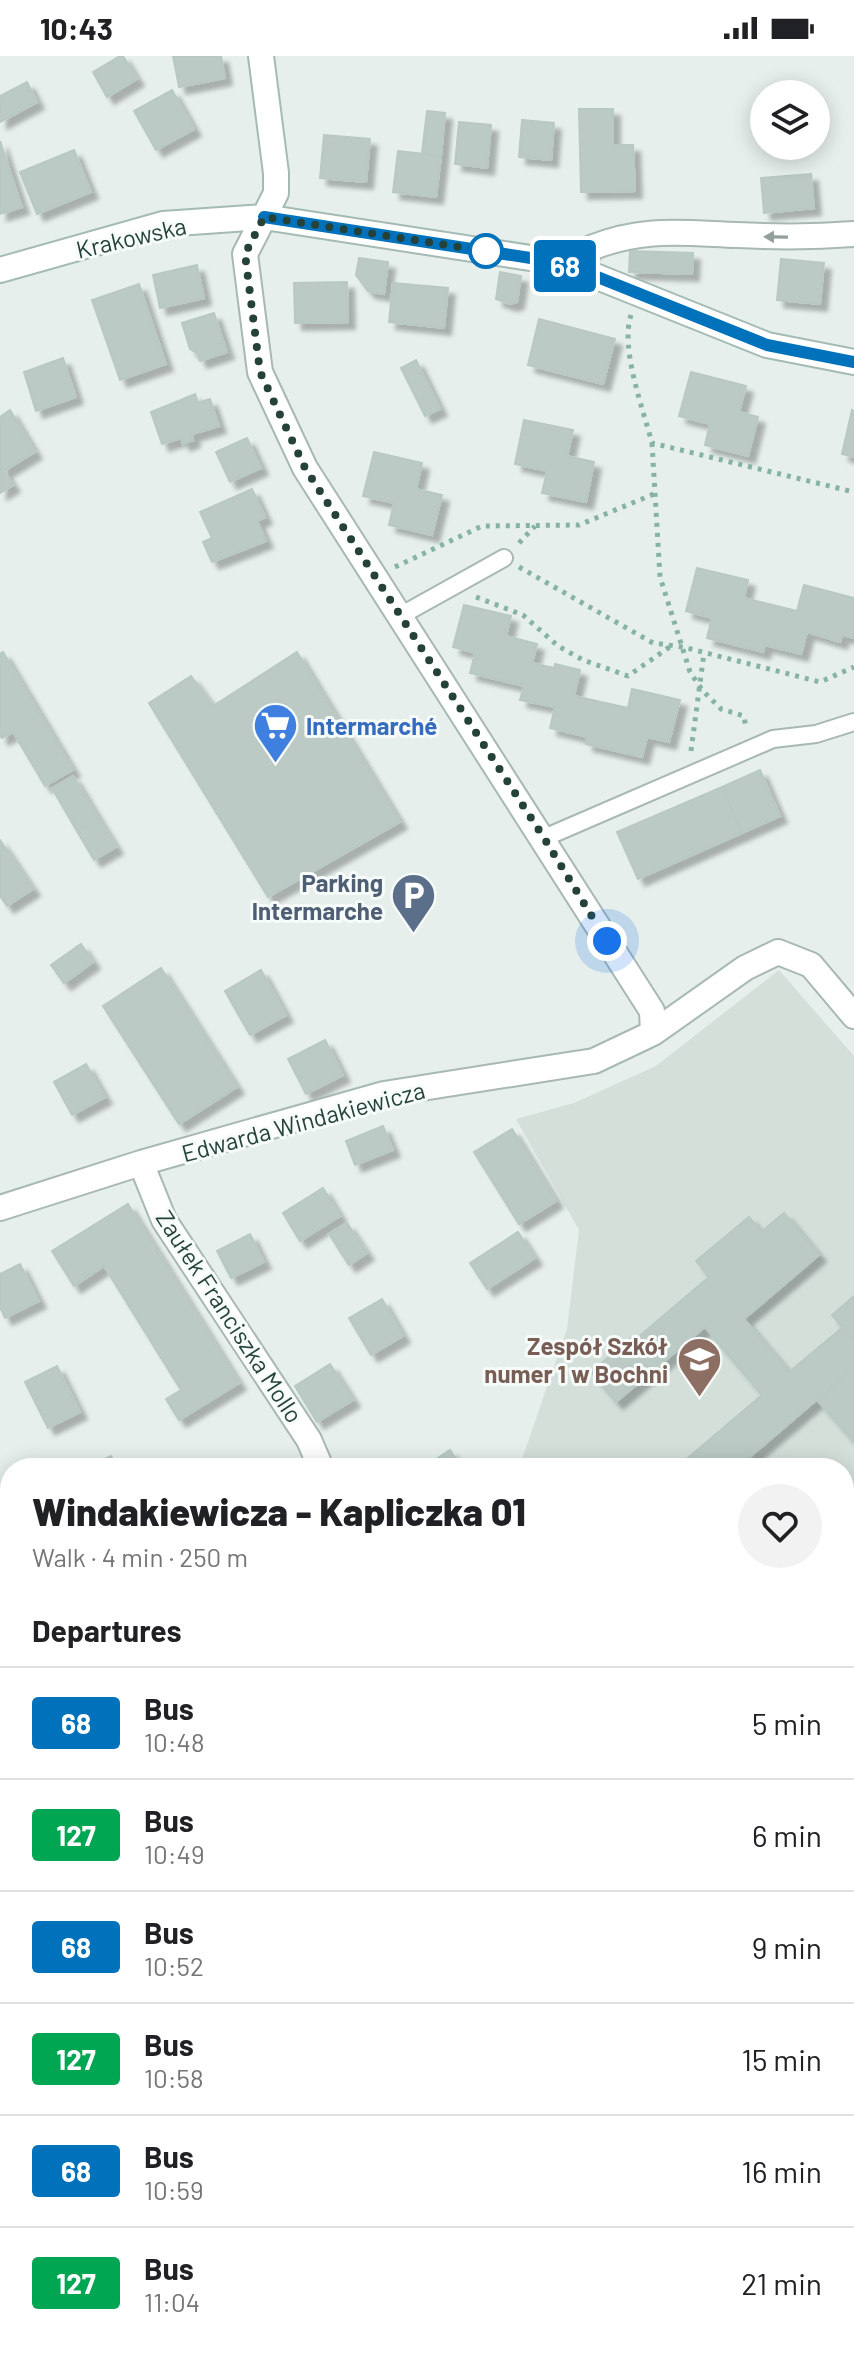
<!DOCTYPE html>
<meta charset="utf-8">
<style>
body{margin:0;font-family:Barlow,sans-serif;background:#f2f2f2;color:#202124;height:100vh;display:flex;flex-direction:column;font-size:30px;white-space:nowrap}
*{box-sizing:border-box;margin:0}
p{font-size:26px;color:#757577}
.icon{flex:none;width:44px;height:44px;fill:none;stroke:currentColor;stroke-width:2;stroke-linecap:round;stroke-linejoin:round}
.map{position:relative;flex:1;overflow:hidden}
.panel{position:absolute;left:0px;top:1402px;width:854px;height:898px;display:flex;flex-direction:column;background:#fff;border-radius:32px 32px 0 0;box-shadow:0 4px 20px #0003}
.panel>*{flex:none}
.badge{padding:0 16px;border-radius:6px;font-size:28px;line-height:52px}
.buttons{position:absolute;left:750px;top:24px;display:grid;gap:16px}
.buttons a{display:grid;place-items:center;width:80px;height:80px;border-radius:50%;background:#fff;box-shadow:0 4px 20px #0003;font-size:40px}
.you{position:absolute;width:40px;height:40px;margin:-20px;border:6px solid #fff;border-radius:50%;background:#1a73e8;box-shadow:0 0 0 12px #1a73e833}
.map>.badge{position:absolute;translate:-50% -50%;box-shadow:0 0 0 4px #fff}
h2{padding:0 32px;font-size:30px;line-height:72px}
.round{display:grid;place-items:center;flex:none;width:84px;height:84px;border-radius:42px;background:#f2f2f2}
.summary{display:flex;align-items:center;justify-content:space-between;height:136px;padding:0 32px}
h1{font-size:38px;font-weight:800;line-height:60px}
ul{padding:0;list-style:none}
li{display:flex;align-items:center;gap:24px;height:112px;padding:0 32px;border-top:2px solid #e0e0e0}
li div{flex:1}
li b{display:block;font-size:30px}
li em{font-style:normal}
li .badge{min-width:88px;font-weight:700;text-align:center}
.status{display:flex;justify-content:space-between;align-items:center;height:56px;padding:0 40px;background:#fff;direction:ltr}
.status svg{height:22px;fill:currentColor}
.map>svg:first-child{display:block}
.built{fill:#d4dfda}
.building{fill:#bbcac4;stroke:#b8c9c2;stroke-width:2;filter:url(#shadow)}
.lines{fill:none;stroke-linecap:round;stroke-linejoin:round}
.lane-casing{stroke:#a8b8b2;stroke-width:20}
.street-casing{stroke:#a8b8b2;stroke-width:28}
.secondary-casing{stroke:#a4bbb3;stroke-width:28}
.path{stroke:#86b3a5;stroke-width:5;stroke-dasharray:4 6;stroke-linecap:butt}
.lane{stroke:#fff;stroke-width:16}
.street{stroke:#fff;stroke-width:24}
.secondary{stroke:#fff;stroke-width:24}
.rail-casing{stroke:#5f7d75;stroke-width:9}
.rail{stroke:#f7fbf9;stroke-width:6;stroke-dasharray:18;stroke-linecap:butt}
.oneway{fill:#92a09c}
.line-casing{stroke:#fff;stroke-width:18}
.line{stroke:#0072bc;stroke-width:12}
.walk{stroke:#24423a;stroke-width:8;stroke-dasharray:0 14.4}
.stop-dot{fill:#fff;stroke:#0072bc;stroke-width:4}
.labels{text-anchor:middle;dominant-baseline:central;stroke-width:6;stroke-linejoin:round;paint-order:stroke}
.street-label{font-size:24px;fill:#24423a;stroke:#f7fbf9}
.shop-label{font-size:24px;font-weight:bold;fill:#366cbe;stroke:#f7fbf9;text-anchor:start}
.service-label{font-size:24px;font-weight:bold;fill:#4e5e75;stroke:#f7fbf9;text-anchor:end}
.education-label{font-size:24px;font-weight:bold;fill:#785e54;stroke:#f7fbf9;text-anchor:end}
</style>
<div class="status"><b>10:43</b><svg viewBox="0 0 49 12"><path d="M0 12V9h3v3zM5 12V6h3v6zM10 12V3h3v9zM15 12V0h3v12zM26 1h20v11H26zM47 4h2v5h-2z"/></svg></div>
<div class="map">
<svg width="854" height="2299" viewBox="0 0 854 2299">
<defs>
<filter id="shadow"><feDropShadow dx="7" dy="7" stdDeviation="2" flood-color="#0004"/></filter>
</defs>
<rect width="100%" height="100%" fill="#e6efeb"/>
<!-- built -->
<path class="built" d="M779,914L854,1000V1703L844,1708V1412H519L567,1273L579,1174L516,1063L574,1047L656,1010Z
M0,2082H10V2290H408L401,2299H0Z"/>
<!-- building -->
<path class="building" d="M120,0H123L137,23L107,41L93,16Z
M173,0H221L225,22L179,31Z
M27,26L37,46L0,66V40Z
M172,34L194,73L156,94L134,55Z
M579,53H613V89H633L635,135L581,136Z
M427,55L445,57L441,100L422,97Z
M522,64L554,67L551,104L519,101Z
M459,66L491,69L487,112L455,108Z
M324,79L370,83L366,126L320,122Z
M0,85L22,151L0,158Z
M74,94L91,136L37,158L20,116Z
M398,95L441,100L436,141L393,136Z
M811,118L814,152L764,157L761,122Z
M630,195L693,197L692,218L629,216Z
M359,202L388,206L384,238L368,235L356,219Z
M781,203L824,207L820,248L777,244Z
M197,209L204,242L160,252L153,219Z
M500,216L521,220L517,246L510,248L496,243Z
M347,226L348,266L295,267L294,227Z
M393,227L448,232L444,272L389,266Z
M139,228L166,308L120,324L92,244Z
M214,257L227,296L200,305L197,297L190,293L182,267Z
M539,263L615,283L603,328L528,309Z
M63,302L76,341L36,355L24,316Z
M416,304L440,353L425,360L401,312Z
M691,316L746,330L739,356L758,361L748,400L705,389L710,368L679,360Z
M195,338L198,347L210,343L219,370L192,378L193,384L183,388L181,382L162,388L151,356Z
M10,354L35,396L4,415L13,429L0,437V361Z
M852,354L854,355V401L842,398Z
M524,364L573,374L567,400L594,406L586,446L542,437L547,415L515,408Z
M247,382L261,412L230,426L216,396Z
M374,396L422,407L416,433L442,439L432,479L389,469L394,447L363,440Z
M252,433L265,461L257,465L266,485L212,506L203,486L212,482L200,456Z
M697,512L748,524L744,542L797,555L804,529L854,542V582L842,579L840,586L807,576L801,598L765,589L763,596L707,582L712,562L686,555Z
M464,549L511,560L506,580L537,588L532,607L554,612L555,608L580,614L574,640L628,652L632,633L680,644L669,686L647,681L642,701L586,688L587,681L550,672L555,651L520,644L524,630L470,617L475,597L453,591Z
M3,596L73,714L45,730L13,676L2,682L0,680V598Z
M297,596L400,766L268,841L149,647L191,620L213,650Z
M760,714L780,760L742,777L722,731Z
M73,720L98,762L77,775L52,732Z
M722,731L742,777L638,823L617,776Z
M98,762L116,791L94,804L77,775Z
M0,784L33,833L7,850L0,840Z
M81,888L93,906L64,927L51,909Z
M161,912L237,1031L179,1068L103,950Z
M261,914L286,959L250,979L225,935Z
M325,984L343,1019L306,1038L288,1003Z
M86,1008L105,1041L72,1059L54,1026Z
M383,1070L393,1094L355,1109L346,1085Z
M512,1073L556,1145L519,1168L474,1096Z
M323,1132L340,1160L300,1185L283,1157Z
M128,1148L239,1327L179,1364L166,1343L181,1334L104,1210L74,1230L52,1195Z
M784,1157L819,1199L744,1263L789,1316L842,1272L854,1286V1312L737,1412H676L762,1339L705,1271L616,1346L591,1316L632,1281L635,1284L709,1221L696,1205L749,1161L761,1176Z
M347,1167L367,1197L349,1209L329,1178Z
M518,1176L535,1202L487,1233L470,1207Z
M250,1178L264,1206L231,1222L217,1195Z
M20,1208L39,1245L5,1262L0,1251V1218Z
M854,1240V1286L832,1259Z
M382,1243L403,1280L371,1299L349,1262Z
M330,1308L353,1344L317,1366L295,1330Z
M57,1310L80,1356L48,1372L25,1326Z
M854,1312V1386L817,1344Z
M450,1394L462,1412H423Z
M111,1400L117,1412H85Z
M854,1531V1626L844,1634V1540Z
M845,1990L854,2001V2015L844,2024Z
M285,2290H301L309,2299H274Z
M311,2290H363L368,2296L365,2299H309L305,2295Z"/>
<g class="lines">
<defs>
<path id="lane" d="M400,560L504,502
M544,782L773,683L816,678L854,666
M844,1666L854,1663
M0,2127L10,2126
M157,2290L158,2299"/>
<path id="street" d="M580,214L591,192C643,171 682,177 737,179C776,181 815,181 854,178
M653,977L745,912L778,896L811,909L854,960
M141,1107L164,1164L309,1384L321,1412
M0,1152L141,1107L384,1038L594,1005L653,977L652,955L305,412L260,316L245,198L264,161
M844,1725L854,1720
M0,1818L10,1835
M425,2299L435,2290"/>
<path id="secondary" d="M261,0L276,117V137L264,161
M0,214L163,168L264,161L550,205L580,214L767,289L854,306"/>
</defs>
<!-- lane casing -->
<use href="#lane" class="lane-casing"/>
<!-- street casing -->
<use href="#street" class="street-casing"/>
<!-- secondary casing -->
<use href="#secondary" class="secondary-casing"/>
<!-- path -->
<path class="path" d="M631,259C620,292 643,353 652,387L854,436
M652,387L660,521L690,616L703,635L721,653L744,660L746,672
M519,487L535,470
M395,511L482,470L579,469L654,438
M519,511L653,587L683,591L820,626L854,611
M476,541L523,559L558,590L583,604L628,620L671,590
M691,695L704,597
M0,2079H10"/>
<!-- lane -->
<use href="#lane" class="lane"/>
<!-- street -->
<use href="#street" class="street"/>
<!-- secondary -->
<use href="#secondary" class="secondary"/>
<defs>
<path id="rail" d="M91,2290L92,2299"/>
</defs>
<!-- rail casing -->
<use href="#rail" class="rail-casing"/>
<!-- rail -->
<use href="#rail" class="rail"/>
</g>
<!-- one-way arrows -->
<defs><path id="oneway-solid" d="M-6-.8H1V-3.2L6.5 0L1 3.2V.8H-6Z" transform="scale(2)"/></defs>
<use class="oneway" href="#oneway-solid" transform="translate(776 181) rotate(-179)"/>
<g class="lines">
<defs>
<path id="line" d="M264,161L550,205L580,214L767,289L854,306"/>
</defs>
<!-- line casing -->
<use href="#line" class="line-casing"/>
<!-- line -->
<use href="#line" class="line"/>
<!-- walk -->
<path class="walk" d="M486,195L264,161L245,198L260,316L305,412L544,782L607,885"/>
</g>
<!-- icons -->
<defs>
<symbol id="supermarket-pin" viewBox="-11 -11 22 30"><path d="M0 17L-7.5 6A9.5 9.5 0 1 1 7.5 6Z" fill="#3f7fe0" stroke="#f7fbf9"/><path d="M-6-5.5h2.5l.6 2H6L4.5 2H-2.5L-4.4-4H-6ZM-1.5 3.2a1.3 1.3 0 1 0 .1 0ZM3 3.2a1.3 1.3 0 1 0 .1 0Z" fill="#fff"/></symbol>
<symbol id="parking-pin" viewBox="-11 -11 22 30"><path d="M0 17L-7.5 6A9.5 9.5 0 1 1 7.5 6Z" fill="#5c6f8a" stroke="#f7fbf9"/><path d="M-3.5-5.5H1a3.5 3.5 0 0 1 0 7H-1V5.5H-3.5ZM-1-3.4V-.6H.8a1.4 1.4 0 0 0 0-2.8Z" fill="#fff"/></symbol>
<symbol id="school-pin" viewBox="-11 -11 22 30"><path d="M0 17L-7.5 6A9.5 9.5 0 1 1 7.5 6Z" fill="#8d6e63" stroke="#f7fbf9"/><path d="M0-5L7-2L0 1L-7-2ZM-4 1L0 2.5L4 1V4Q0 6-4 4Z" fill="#fff"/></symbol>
</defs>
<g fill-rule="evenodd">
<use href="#supermarket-pin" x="250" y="644" width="51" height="69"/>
<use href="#parking-pin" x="388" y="814" width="51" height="69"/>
<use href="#school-pin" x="674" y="1278" width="51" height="69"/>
</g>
<!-- markers -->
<circle class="stop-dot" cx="486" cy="195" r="16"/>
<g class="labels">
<!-- street labels -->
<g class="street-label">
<text transform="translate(131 181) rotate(-13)">Krakowska</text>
<text transform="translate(303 1065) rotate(-15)">Edwarda Windakiewicza</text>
<text transform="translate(230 1260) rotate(57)">Zaułek Franciszka Mollo</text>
</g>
<!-- shop labels -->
<g class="shop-label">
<text x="306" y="669">Intermarché</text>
</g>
<!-- service labels -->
<g class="service-label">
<text x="383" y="826">Parking<tspan x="383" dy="28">Intermarche</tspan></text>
</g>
<!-- education labels -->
<g class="education-label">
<text x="668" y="1289">Zespół Szkół<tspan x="668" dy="28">numer 1 w Bochni</tspan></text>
</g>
</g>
</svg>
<div class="buttons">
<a><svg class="icon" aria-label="layers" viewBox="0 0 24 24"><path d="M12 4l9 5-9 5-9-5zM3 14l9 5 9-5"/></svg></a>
</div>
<div class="you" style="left:607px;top:885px"></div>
<b class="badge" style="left:565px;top:210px;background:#0072bc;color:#fff">68</b>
<section class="panel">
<div class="summary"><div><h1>Windakiewicza - Kapliczka 01</h1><p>Walk · 4 min · 250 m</p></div><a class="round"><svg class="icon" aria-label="heart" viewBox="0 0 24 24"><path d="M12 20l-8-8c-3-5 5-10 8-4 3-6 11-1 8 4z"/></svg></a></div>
<h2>Departures</h2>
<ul>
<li><span class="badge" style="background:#0072bc;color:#fff">68</span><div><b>Bus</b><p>10:48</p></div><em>5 min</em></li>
<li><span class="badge" style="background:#00a651;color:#fff">127</span><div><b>Bus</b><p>10:49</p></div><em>6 min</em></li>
<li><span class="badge" style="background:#0072bc;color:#fff">68</span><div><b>Bus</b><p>10:52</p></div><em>9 min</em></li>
<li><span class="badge" style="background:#00a651;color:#fff">127</span><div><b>Bus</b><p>10:58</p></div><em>15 min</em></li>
<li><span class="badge" style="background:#0072bc;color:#fff">68</span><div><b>Bus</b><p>10:59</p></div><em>16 min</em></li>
<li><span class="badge" style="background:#00a651;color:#fff">127</span><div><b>Bus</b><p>11:04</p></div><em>21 min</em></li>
</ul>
</section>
</div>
